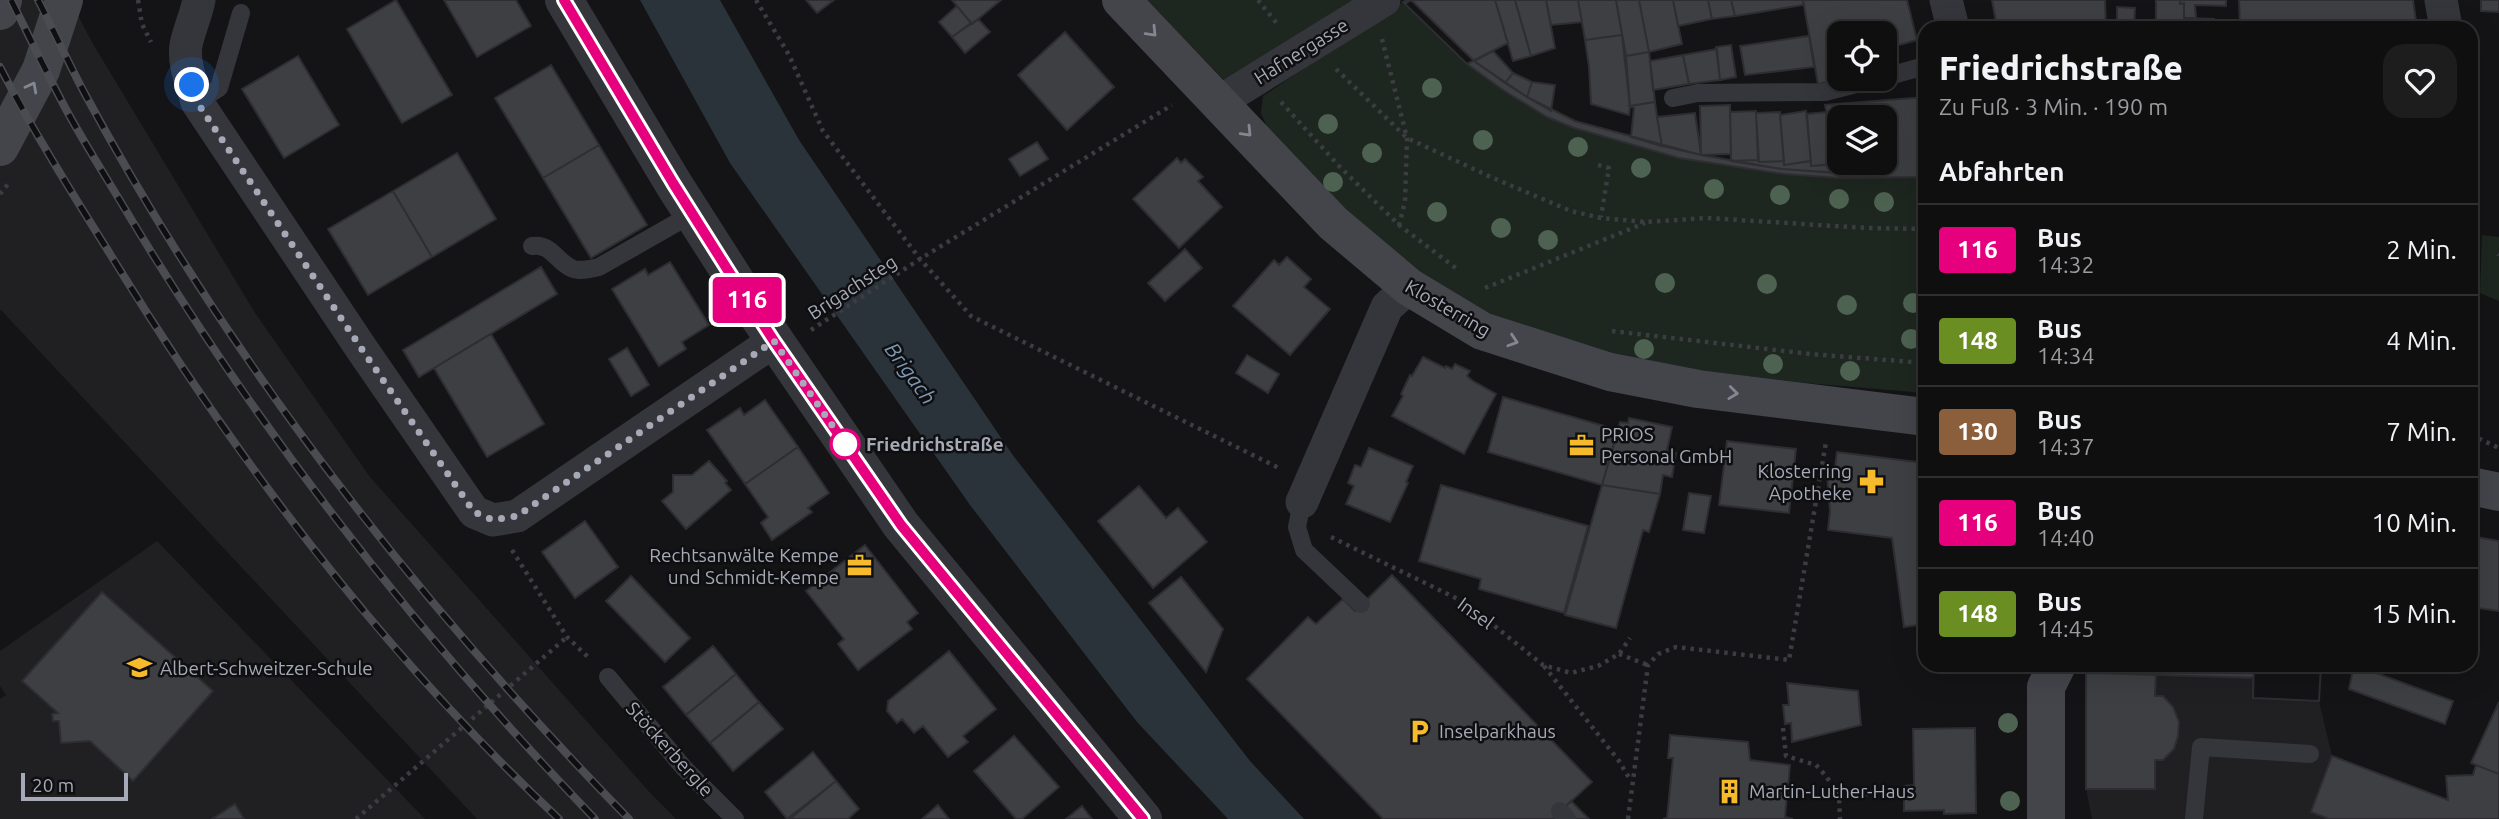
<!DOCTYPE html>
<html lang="de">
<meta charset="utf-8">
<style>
body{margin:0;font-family:Ubuntu,sans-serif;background:#1d1d1e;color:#f1f3f6;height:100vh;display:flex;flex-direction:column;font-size:26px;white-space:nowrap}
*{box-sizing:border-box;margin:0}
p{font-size:23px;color:#9b9c9f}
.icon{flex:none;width:38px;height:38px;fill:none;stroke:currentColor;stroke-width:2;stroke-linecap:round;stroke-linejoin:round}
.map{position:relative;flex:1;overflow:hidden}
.panel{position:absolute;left:1918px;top:21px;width:560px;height:651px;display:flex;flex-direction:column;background:#0f0f10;border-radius:21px;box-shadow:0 7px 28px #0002,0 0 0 2px #2f2f30}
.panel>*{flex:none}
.badge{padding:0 14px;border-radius:5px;font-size:24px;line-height:46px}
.buttons{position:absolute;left:1827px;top:21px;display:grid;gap:14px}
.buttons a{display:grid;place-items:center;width:70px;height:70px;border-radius:14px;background:#0f0f10;box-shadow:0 7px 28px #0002,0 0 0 2px #2f2f30;font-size:35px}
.scale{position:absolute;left:21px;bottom:18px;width:107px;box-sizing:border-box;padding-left:7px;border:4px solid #a6aab7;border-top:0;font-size:19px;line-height:24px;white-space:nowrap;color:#a6aab7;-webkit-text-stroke:5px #0f0f11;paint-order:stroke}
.you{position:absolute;width:35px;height:35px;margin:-18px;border:5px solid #fff;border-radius:50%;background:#1a73e8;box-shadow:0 0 0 10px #1a73e833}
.map>.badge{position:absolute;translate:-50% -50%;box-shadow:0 0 0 4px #fff}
h2{padding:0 21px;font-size:26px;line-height:63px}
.round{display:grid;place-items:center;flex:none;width:74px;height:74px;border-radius:21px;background:#1d1d1e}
.summary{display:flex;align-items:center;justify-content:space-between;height:119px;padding:0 21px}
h1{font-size:33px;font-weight:800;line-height:52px}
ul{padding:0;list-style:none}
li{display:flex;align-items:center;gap:21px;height:91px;padding:0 21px;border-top:2px solid #2f2f30}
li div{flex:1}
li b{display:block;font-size:26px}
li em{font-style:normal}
li .badge{min-width:77px;font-weight:700;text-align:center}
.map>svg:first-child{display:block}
.built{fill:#202023}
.green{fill:#1e2620}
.water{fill:#2a333a}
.building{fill:#3e3f43;stroke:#2e2e32;stroke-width:2;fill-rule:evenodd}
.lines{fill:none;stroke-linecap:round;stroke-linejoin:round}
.path{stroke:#3b3d42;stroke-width:4.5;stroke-dasharray:3.5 5;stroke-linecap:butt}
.service{stroke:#35363b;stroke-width:18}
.minor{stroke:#35363b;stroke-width:33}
.tertiary{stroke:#35363b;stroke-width:38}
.secondary{stroke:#43454b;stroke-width:38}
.rail-casing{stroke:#4a4c52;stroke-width:8}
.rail{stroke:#0f0f11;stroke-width:5;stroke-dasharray:16;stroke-linecap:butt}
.tree{fill:#4d6250}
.oneway{stroke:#838791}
.line-casing{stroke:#fff;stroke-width:16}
.line{stroke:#e6007e;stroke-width:10}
.walk{stroke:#a6aab7;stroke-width:7;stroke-dasharray:0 12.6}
.stop-dot{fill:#fff;stroke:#e6007e;stroke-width:3.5}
.labels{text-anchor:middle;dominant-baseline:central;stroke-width:5;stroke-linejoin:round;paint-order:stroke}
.street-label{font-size:19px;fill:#a6aab7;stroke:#0f0f11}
.poi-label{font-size:19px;fill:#a6aab7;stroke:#0f0f11;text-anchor:start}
.stop-label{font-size:19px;font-weight:bold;fill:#a6aab7;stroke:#0f0f11;text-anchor:start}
.water-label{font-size:21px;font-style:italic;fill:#7c97b3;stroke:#0f0f11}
</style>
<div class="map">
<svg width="2499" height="819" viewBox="0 0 2499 819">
<rect width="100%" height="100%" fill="#141416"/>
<!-- built -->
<path class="built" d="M0,0H70L93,44L255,313L370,477L653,796L676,819H477L0,309Z
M157,541L425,819H0V699L6,695L0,686V651Z
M2086,673L2253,678V698L2319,701L2332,756L2311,812L2329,819H2092L2086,789Z"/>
<!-- green -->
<path class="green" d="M1146,0H1354L1225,81Z
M1403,2L1467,64L1575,128L1679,158L1839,178L1925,177V393L1806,383L1651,365L1481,312L1425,279L1380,244L1270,134L1261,113L1263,96Z
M2482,235L2499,237V301L2480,293Z"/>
<!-- water -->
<path class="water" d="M640,0H720L799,140L1012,454L1250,761L1304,819H1228L1137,722L970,505L730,163Z"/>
<!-- building -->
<path class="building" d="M396,0L452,95L402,123L347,29Z
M444,0H516L531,26L477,57Z
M806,0H834L817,13Z
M952,0H1001L972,24Z
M1407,0H1411L1474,61L1527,97L1575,121L1701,155L1782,169L1838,173L1839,178L1784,174L1679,158L1574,128L1547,117L1503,90L1467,64L1403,2Z
M1411,0H1495L1508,43L1467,64L1405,4Z
M1495,0H1515L1531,56L1513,61Z
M1515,0H1546L1555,48L1531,56Z
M1546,0H1578L1582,22L1551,25Z
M1578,0H1616L1622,35L1585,40Z
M1616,0H1639L1649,52L1626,56Z
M1639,0H1673L1682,44L1649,52Z
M1673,0H1708L1712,19L1678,26Z
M1708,0H1731L1735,16L1712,19Z
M1731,0H1803V5L1735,16Z
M1803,0H1907L1917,40L1885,49V33H1839V63L1832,65L1837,80L1818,84Z
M1992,0H2105L2106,28H1997Z
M2156,0H2180V4L2184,3V28H2156Z
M2180,0H2226V6L2195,5L2196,18H2184V3L2180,4Z
M2239,0H2413L2417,28H2240Z
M2481,0H2499V12L2481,11Z
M957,6L971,23L952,37L939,22Z
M2117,7L2135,8L2134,28H2117Z
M2184,18L2214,19V28H2184Z
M978,19L990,32L965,53L952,37Z
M1065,32L1114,87L1067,130L1018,75Z
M1622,35L1630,107L1629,115L1591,104L1589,67L1585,40Z
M1809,36L1814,67L1745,75L1740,46Z
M1731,45L1736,77L1720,80L1716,47Z
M1717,49L1720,80L1689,84L1683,55Z
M1493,51L1513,73L1505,83L1474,61Z
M1649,52L1655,102L1630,106L1626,56Z
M1683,55L1689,84L1653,90L1650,61Z
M298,56L339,125L284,158L242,89Z
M551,65L599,145L543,178L495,98Z
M1513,73L1532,82L1527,97L1505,83Z
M1532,82L1555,85L1551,111L1527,97Z
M1925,97V177L1839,178L1825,105ZM1839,117H1885V163H1839Z
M1655,102L1657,117L1662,146L1631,137L1634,108L1630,106Z
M1730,105L1731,154L1701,155L1700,106Z
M1756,111L1758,160L1731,161L1730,112Z
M1806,111L1811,161L1784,165L1780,115Z
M1780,112L1784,161L1759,162L1756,113Z
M1826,112L1836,164L1811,166L1807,114Z
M1695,113L1701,155L1662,146L1657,117Z
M1037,142L1048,159L1020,176L1009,159Z
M599,145L647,225L591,258L543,178Z
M457,153L496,219L432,257L393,191Z
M1177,158L1181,163L1185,159L1203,177L1198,181L1222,207L1179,248L1133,199Z
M1758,160L1759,162L1784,161V165L1811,161V166L1836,164L1838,173L1782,169L1731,161Z
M393,191L432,257L368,295L328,229Z
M1185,249L1202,268L1165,301L1148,283Z
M1287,257L1311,279L1304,287L1330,309L1290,355L1233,306L1274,260L1279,265Z
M670,262L709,325L682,342L686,349L659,366L612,289L645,269L648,275Z
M541,267L557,294L419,377L403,350Z
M491,334L544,424L487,457L434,368Z
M627,348L649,385L631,396L609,359Z
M1247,355L1279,374L1268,393L1236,373Z
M1423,357L1445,368L1446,366L1452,369L1455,364L1470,371L1467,376L1473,381L1496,394L1464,454L1392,416L1403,396L1401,394L1410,375L1412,376Z
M1503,397L1618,430L1602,485L1488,452Z
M765,400L798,447L745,484L707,430L740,408L744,415Z
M1629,418L1672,427L1667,450L1676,453L1672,477L1663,475L1660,494L1602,485L1620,422L1628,423Z
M1727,441L1796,449L1789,513L1719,505Z
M798,447L829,493L808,508L812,512L772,540L761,523L768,517L745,484Z
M1369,448L1413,466L1406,482L1408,483L1390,522L1346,504L1354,486L1348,483L1355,465L1361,467Z
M1837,452L1924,463L1925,624L1904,627L1892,538L1828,530L1830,511L1827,475L1834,474Z
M709,461L727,481L725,483L731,490L686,529L662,501L673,492V475H692Z
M1441,485L1588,526L1564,613L1479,589L1481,579L1419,561Z
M1602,485L1660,494L1649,532L1643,530L1616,628L1565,615Z
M1139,486L1166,518L1178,508L1207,542L1153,588L1098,521Z
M1689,493L1711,496L1704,533L1683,530Z
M585,521L618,567L575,598L542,552Z
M2471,536L2499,541V611L2471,607Z
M865,545L918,613L907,622L912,629L858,670L838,644L844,639L806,591Z
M1392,575L1592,782L1554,817L1556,819H1383L1247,679L1308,617L1316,624L1343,599L1355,611Z
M631,576L690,638L665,662L606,601Z
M1181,577L1223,629L1206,672L1149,603Z
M102,592L213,691L133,781L90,741L61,743L59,721H53L52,714L58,713L22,681Z
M713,646L736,674L686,715L663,687Z
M949,651L996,709L963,736L968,742L948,757L923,726L914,733L902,719L897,723L887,711L888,701Z
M2096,665H2321L2319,701L2253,698V678L2096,673Z
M2096,665H2165L2164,674L2096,673Z
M2254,665H2321L2319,701L2253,698Z
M2354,665L2453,701L2445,724L2349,689Z
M2086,673L2156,674L2155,696H2163L2173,707L2179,722L2178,736L2174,749L2163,760H2155V789H2086Z
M736,674L759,702L710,743L686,715Z
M1787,683L1858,691L1861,725L1792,742L1791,723L1785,724L1783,705H1789Z
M759,702L783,729L733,771L710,743Z
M2499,702V774L2471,763Z
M1975,728L1976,813L1944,814V810L1904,811V786L1914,785L1913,729Z
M1670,735L1748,742L1750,760L1790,765L1785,817L1793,819H1663L1667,818L1673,758H1668Z
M1014,736L1059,787L1022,819H1016L974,771Z
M813,752L836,781L787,819L765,792Z
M2332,756L2448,800L2446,776L2473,775L2476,765L2499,774V819H2329L2311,812Z
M836,781L859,809L848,819H790Z
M1571,801L1589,819H1556L1554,817Z
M235,804L244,819H212Z
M938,805L949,819H922Z
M1082,806L1092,819H1066Z"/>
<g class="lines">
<!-- path -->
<path class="path" d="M138,0L142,24L151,42
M756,0L789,55L823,131L920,259L971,316L1281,469
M1258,0L1279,26
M1382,39L1407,138L1405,201L1399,226
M1336,69L1407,138L1493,178L1571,211L1601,218L1646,222L1707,218L1867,228L1925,229
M1281,102L1339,166L1399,225L1457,269
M1598,165L1609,168L1601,217
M0,194L8,184
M2498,254L2499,255
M1485,288L1645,223
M811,330L920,259L1172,105
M1612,331L1810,354L1925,363
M2471,435L2499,448
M1331,537L1466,603L1543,665L1571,673L1598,666L1619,654L1630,638
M512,550L567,637L590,659
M1619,654L1648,665
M1544,666L1619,761L1631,781
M1783,728L1786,756L1816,765L1826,776L1839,796L1840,819
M1839,796L1899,792
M356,819L567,637
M1628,819L1648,665L1658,654L1676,647L1789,660L1826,442"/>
<!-- service -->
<path class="service" d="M1885,77L1925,66
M1673,98L1698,93L1825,92L1876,79
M197,102L219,88L241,13
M532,246C551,243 556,261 571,268C579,272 590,269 599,267L692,214
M1302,502L1297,527L1304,550L1361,604
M608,677L684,768L735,819
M1560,811L1567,819
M2194,819L2201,747L2310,754"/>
<!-- minor -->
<path class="minor" d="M199,0C196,15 189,30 186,45C183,63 192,84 197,102L361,348L474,512L493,520L517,516L774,341
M1946,0L1953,28
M2441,0L2446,28
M1219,102L1384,0
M1302,502L1387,307L1409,287"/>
<!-- tertiary -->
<path class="tertiary" d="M564,0L673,183L754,310L901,525L1143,819"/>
<!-- secondary -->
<path class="secondary" d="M1121,0L1333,223L1409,287L1482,331L1610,372L1698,389L1925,417
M0,11L3,0
M0,147L41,70L64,0
M2471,486L2499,492
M2046,819V687L2057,665"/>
<defs>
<path id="rail" d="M11,0C30,38 48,76 68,113C85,144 104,174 122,204C255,427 415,632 595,819
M38,0C54,31 69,64 85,94C229,361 418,603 629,819
M0,67C32,129 70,190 107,249C234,457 381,652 559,819"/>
</defs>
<!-- rail casing -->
<use href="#rail" class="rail-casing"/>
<!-- rail -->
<use href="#rail" class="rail"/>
</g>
<!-- trees -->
<g class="tree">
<circle cx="1432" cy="88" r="10"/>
<circle cx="1328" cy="124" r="10"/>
<circle cx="1483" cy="140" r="10"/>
<circle cx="1578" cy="147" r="10"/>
<circle cx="1372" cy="153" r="10"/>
<circle cx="1641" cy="168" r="10"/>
<circle cx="1333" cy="182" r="10"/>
<circle cx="1714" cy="189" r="10"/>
<circle cx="1780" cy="195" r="10"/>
<circle cx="1839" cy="199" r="10"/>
<circle cx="1884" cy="202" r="10"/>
<circle cx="1437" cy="212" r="10"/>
<circle cx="1501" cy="228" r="10"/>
<circle cx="1548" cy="240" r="10"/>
<circle cx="1665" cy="283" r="10"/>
<circle cx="1767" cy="284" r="10"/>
<circle cx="1913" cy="303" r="10"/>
<circle cx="1847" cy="305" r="10"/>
<circle cx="1911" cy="339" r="10"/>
<circle cx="1644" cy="349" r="10"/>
<circle cx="1773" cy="364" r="10"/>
<circle cx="1850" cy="371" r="10"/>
<circle cx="2008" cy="723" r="10"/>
<circle cx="2010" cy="801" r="10"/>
</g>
<!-- one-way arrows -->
<defs><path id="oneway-chevron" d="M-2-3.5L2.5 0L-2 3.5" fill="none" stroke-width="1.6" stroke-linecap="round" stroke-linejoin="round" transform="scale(1.75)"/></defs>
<g class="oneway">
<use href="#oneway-chevron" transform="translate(1152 32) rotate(46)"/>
<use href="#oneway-chevron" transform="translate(32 87) rotate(-62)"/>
<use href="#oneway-chevron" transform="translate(1247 132) rotate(46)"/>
<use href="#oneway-chevron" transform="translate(1513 341) rotate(18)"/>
<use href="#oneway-chevron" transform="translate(1733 393) rotate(7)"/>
</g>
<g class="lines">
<defs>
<path id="line" d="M564,0L673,183L729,272L774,341L901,525L1143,819"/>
</defs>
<!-- line casing -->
<use href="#line" class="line-casing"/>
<!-- line -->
<use href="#line" class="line"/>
<!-- walk -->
<path class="walk" d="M192,85L197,102L361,348L474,512L493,520L517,516L774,341L845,444"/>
</g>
<!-- icons -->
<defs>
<symbol id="office-bare" viewBox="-9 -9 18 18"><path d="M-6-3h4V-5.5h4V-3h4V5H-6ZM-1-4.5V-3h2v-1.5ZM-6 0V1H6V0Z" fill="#f6ba2d" stroke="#0f0f11" stroke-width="2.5" paint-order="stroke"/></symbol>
<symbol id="pharmacy-bare" viewBox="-9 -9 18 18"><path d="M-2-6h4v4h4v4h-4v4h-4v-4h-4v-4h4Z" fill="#f6ba2d" stroke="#0f0f11" stroke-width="2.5" paint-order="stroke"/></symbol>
<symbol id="school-bare" viewBox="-9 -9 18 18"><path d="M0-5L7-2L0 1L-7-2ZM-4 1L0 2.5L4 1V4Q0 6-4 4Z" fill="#f6ba2d" stroke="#0f0f11" stroke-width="2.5" paint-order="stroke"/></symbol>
<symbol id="parking-bare" viewBox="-9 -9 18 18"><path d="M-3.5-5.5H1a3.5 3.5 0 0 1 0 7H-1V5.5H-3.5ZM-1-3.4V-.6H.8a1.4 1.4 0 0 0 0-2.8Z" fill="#f6ba2d" stroke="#0f0f11" stroke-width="2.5" paint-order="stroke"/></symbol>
<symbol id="building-bare" viewBox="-9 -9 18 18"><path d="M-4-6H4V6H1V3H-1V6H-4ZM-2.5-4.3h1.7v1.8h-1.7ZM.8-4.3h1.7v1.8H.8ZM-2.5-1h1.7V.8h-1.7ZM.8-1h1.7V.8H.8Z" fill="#f6ba2d" stroke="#0f0f11" stroke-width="2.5" paint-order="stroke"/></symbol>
</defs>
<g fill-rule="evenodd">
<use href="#office-bare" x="1564" y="428" width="35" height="35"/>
<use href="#pharmacy-bare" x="1854" y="464" width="35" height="35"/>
<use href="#office-bare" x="842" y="548" width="35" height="35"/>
<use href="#school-bare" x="122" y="650" width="35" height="35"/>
<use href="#parking-bare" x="1402" y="714" width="35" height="35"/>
<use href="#building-bare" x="1712" y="774" width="35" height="35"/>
</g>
<!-- markers -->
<circle class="stop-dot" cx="845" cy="444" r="14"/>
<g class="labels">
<!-- street labels -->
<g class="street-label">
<text transform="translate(1301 51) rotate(-32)">Hafnergasse</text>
<text transform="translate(852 287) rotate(-33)">Brigachsteg</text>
<text transform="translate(1448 308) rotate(30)">Klosterring</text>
<text transform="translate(1476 613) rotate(36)">Insel</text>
<text transform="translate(670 749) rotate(48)">Stöckerbergle</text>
</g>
<!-- poi labels -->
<g class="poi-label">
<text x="1601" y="434">PRIOS<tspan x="1601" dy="22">Personal GmbH</tspan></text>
<text x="1852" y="471" text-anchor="end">Klosterring<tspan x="1852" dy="22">Apotheke</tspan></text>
<text x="839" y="555" text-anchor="end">Rechtsanwälte Kempe<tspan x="839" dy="22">und Schmidt-Kempe</tspan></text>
<text x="160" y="668">Albert-Schweitzer-Schule</text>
<text x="1439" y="731">Inselparkhaus</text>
<text x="1749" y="791">Martin-Luther-Haus</text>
</g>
<!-- stop labels -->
<g class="stop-label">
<text x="866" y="444">Friedrichstraße</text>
</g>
<!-- water labels -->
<g class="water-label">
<text transform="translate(911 373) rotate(54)">Brigach</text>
</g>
</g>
</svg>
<div class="buttons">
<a><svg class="icon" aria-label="locate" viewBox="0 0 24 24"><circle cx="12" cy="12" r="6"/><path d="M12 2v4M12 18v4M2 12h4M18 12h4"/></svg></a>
<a><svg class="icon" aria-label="layers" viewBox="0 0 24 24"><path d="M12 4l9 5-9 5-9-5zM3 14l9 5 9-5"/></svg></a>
</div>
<div class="scale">20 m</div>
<div class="you" style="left:192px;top:85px"></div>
<b class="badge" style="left:747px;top:300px;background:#e6007e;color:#fff">116</b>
<section class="panel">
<div class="summary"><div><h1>Friedrichstraße</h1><p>Zu Fuß · 3 Min. · 190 m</p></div><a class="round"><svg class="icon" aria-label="heart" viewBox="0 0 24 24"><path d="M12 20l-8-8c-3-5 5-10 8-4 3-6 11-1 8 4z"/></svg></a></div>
<h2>Abfahrten</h2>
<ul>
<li><span class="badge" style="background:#e6007e;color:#fff">116</span><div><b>Bus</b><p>14:32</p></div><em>2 Min.</em></li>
<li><span class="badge" style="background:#6b8e23;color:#fff">148</span><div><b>Bus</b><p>14:34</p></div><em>4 Min.</em></li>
<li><span class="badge" style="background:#8b5e3c;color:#fff">130</span><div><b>Bus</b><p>14:37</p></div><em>7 Min.</em></li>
<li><span class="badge" style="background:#e6007e;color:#fff">116</span><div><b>Bus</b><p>14:40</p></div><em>10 Min.</em></li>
<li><span class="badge" style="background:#6b8e23;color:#fff">148</span><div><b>Bus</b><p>14:45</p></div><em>15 Min.</em></li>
</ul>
</section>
</div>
